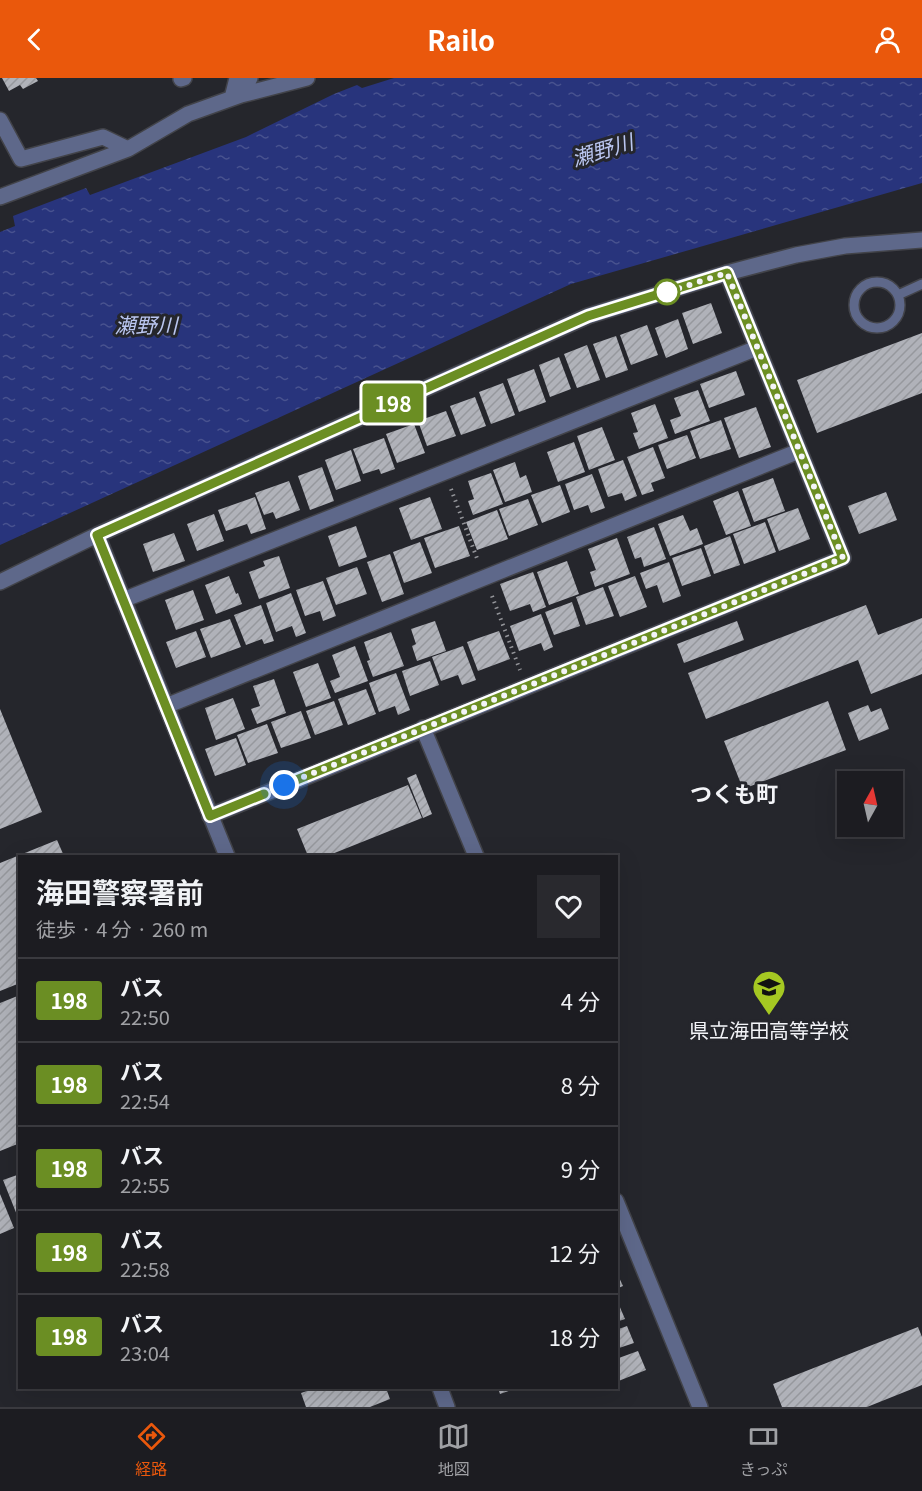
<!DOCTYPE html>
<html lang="ja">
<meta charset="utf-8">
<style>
body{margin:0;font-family:Georgia,"Noto Sans JP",serif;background:#29292e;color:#f1f3f6;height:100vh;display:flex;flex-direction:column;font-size:22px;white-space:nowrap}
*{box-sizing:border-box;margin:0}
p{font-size:20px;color:#a0a1a5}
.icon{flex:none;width:33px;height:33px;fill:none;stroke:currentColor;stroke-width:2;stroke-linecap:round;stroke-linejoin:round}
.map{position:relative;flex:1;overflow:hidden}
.sheet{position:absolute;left:18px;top:777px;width:600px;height:534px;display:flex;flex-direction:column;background:#1c1c21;border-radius:0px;box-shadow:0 6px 24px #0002,0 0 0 2px #3a3a3f}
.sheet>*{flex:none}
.badge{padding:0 12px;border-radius:4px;font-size:21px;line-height:39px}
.needle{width:39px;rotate:8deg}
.buttons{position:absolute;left:837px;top:693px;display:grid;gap:12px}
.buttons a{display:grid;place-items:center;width:66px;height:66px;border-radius:0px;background:#1c1c21;box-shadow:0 6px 24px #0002,0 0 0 2px #3a3a3f;font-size:30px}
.you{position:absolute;width:30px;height:30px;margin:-15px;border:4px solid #fff;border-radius:50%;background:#1a73e8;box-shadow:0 0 0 9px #1a73e833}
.map>.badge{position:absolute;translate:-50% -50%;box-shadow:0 0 0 3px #fff}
.round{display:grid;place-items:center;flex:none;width:63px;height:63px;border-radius:0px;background:#29292e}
.summary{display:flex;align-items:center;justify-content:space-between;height:102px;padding:0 18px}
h1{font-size:28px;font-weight:700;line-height:45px}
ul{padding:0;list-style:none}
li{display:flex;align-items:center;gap:18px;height:84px;padding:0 18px;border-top:2px solid #3a3a3f}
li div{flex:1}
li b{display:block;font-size:22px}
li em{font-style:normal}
li .badge{min-width:66px;font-weight:700;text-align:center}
header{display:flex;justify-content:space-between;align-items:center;height:78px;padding:0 18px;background:#ea580c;color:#fff;font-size:27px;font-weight:700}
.tab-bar{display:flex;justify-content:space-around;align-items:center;height:84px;border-top:2px solid #3a3a3f;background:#1c1c21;font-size:16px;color:#a0a1a5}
.tab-bar a{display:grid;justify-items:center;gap:3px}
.tab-bar .current{color:#ea580c}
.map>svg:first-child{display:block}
.water{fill:url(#water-ripples)}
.building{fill:url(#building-hatch)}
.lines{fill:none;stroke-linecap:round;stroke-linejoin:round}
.service-casing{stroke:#424349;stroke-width:12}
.minor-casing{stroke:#424349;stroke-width:18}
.tertiary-casing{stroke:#424349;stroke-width:18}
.path{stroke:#94959a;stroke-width:4;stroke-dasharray:1.5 4.5;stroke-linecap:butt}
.service{stroke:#5e688a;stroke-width:9}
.minor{stroke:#5e688a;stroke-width:15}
.tertiary{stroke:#5e688a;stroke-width:15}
.line-casing{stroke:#fff;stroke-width:14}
.line{stroke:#6b8e23;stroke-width:9}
.walk{stroke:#f3f4f8;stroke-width:6;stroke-dasharray:0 10.8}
.stop-dot{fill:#fff;stroke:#6b8e23;stroke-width:3}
.labels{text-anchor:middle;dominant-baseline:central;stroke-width:6;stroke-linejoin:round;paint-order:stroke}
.poi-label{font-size:20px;fill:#f3f4f8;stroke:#25262c}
.water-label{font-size:21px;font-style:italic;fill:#bac6f0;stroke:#25262c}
.quarter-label{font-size:22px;font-weight:bold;fill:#f3f4f8;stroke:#25262c}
</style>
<header><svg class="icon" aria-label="back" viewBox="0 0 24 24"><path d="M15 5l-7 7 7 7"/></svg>Railo<svg class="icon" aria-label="person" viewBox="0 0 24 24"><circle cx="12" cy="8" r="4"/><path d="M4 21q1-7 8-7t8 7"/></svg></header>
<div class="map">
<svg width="922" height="1329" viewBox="0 0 922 1329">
<defs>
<pattern id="water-ripples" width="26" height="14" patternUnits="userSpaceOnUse" patternTransform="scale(1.5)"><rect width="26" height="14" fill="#28347c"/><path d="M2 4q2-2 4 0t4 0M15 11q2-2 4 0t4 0" fill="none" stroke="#48528f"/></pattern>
<pattern id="building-hatch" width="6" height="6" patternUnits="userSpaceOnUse" patternTransform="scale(1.5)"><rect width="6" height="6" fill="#b0b2b9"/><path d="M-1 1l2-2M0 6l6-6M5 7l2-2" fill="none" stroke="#96989d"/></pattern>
</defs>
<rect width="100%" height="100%" fill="#25262c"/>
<!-- water -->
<path class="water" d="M394,0H922V105L571,206L0,467V154L15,148L13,138L86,110L90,117L246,59L334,16L357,7L362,10Z"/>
<!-- building -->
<path class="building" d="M2,0H36L38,3L23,11L20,7L9,13Z
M711,225L722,255L693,266L682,235Z
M678,241L688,271L666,280L655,250Z
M647,247L658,277L631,287L620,257Z
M922,255V315L817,355L797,302Z
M616,258L628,292L606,300L593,266Z
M587,267L600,302L577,310L564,276Z
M559,279L571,311L550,319L539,287Z
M534,291L546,324L519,334L507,301Z
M736,293L745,317L709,330L700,306Z
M503,305L515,337L491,346L479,314Z
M698,312L710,343L675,356L670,342L681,338L674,320Z
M475,319L486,348L461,357L450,328Z
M655,326L668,360L639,371L633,355L638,354L631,335Z
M756,329L771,369L739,380L724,340Z
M446,333L456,358L427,368L418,343Z
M721,342L731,371L700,381L690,353Z
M414,346L425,375L397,385L386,356Z
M602,349L615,382L589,392L577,358Z
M687,357L696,380L667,391L658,367Z
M384,360L395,391L381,396L379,391L363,396L353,371Z
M574,364L585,394L558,404L547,374Z
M653,369L665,400L651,405L654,413L642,417L627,379Z
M351,372L361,403L336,412L325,382Z
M623,382L637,418L625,423L622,415L608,419L598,391Z
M515,384L520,400L526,397L532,414L505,424L493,392Z
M322,389L334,423L310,432L298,398Z
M491,395L503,426L473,437L468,423L474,421L468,403Z
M592,396L605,430L591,435L588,427L574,432L565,406Z
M773,400L785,433L754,444L742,411Z
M289,403L300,432L276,441L273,434L264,437L255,415Z
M560,407L570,434L542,445L531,417Z
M738,413L751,448L726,457L713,423Z
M886,414L897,442L859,456L848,428Z
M255,419L266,451L251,456L247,446L226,453L218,432Z
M430,419L442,451L411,462L399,430Z
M528,421L538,447L509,458L499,431Z
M798,430L810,461L779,473L767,441Z
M497,432L508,461L477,472L466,444Z
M214,436L224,463L197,473L187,446Z
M683,437L690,453L697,450L703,466L670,478L658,446Z
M765,444L776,474L744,486L733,456Z
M356,448L367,479L339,489L328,458Z
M459,448L470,478L435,490L424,460Z
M654,449L666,481L644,489L641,479L635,481L627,459Z
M174,455L185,483L153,494L143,466Z
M730,458L740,487L714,496L704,468Z
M617,460L630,496L595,509L590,494L596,492L588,471Z
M420,464L432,495L404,505L393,474Z
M701,470L711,498L682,508L672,480Z
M390,476L404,516L382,524L367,484Z
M279,478L290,510L259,521L249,494L265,488L263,483Z
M567,483L579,516L549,527L537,494Z
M669,484L681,518L663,525L657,507L646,511L640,495Z
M357,489L367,516L336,527L326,500Z
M533,494L546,529L533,534L530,526L510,533L500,506Z
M229,498L236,516L238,515L242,526L216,536L205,507Z
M635,498L647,529L620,539L608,508Z
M323,503L336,538L323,543L320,533L305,538L296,512Z
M603,509L614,538L586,547L576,519Z
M193,512L204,542L176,552L165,522Z
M291,515L306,555L296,559L292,548L276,554L266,525Z
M572,524L580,548L554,557L545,534Z
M261,527L274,563L264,566L262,561L246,567L234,537Z
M866,527L878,557L922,540V596L871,616L858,582L706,641L688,595Z
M541,536L553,569L544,573L541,565L519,573L510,548Z
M230,541L241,569L211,580L200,551Z
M435,543L446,573L417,583L412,568L416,566L411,551Z
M737,543L744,562L684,585L677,566Z
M196,553L206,579L176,590L166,564Z
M499,553L510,581L478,593L467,564Z
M391,554L404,588L373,599L367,583L370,582L364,564Z
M355,568L368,603L335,615L330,603L340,599L332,577Z
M463,568L476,602L462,607L458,597L441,603L432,579Z
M430,583L439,607L410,618L402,593Z
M318,585L331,620L306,629L293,594Z
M396,595L410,632L398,637L395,628L379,634L369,605Z
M274,601L286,635L257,646L251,631L260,628L253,608Z
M366,611L376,636L348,647L338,621Z
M233,620L245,651L216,662L205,630Z
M334,623L343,647L315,657L306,633Z
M828,623L846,672L743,711L724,663Z
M868,627L871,634L881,630L889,651L859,663L848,635Z
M0,631L42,734L0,751Z
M301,633L311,660L281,670L271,644Z
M267,646L278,675L248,685L237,657Z
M236,660L246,687L215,698L205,671Z
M416,696L432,736L423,740L407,700Z
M408,707L422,740L327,778H308L297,751Z
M57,762L64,778H20V905L0,913V785Z
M20,917V1065L0,1073V925Z
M20,1096V1142H19L3,1102Z
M0,1116L14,1150L0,1156Z
M616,1193L623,1208L616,1211Z
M616,1220L625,1241L616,1244Z
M627,1248L634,1265L616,1271V1252Z
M918,1249L922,1259V1307L867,1329H782L773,1306Z
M638,1273L646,1292L616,1304V1281Z
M316,1310H386L390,1321L370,1329H306L301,1315Z
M498,1310H517L500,1316Z"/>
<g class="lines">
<defs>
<path id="service" d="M854 227a23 23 0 1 1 46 0a23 23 0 1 1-46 0Z
M898,217L922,206"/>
<path id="minor" d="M181,1L184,0
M241,17L250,0
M232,20L237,0
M0,42L21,81L103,59L128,71
M0,119L128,71L188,36L241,17L307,0
M123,522L757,270
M166,628L799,373
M423,650L476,778
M210,738L843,480L727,195
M616,1123L700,1329"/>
<path id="tertiary" d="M97,457L227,778
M0,504L97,457L588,238L727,195L796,177L845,168L922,162
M440,1310L447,1329"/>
</defs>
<!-- service casing -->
<use href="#service" class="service-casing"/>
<!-- minor casing -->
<use href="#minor" class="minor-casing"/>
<!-- tertiary casing -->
<use href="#tertiary" class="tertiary-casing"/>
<!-- path -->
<path class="path" d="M451,411L478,483
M492,518L520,592"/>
<!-- service -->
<use href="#service" class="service"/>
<!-- minor -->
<use href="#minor" class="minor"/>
<!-- tertiary -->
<use href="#tertiary" class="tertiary"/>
</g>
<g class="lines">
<defs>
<path id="line" d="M264,716L210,738L97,457L588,238L727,195L843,480L284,707"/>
</defs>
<!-- line casing -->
<use href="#line" class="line-casing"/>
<!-- line -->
<use href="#line" class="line"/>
<!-- walk -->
<path class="walk" d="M284,707L843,480L727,195L667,214"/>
</g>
<!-- icons -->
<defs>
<symbol id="school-pin" viewBox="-11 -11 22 30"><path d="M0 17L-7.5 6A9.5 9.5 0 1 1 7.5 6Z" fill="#a5c822" stroke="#25262c"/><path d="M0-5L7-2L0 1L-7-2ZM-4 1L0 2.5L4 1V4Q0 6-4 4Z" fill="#111"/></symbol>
</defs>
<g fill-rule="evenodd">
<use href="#school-pin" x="750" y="890" width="38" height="52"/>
</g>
<!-- markers -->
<circle class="stop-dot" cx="667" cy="214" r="12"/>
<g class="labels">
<!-- poi labels -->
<g class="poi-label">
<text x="769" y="951">県立海田高等学校</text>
</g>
<!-- water labels -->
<g class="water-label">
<text transform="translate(602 71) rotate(-17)">瀬野川</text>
<text x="146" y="246">瀬野川</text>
</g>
<!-- quarter labels -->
<g class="quarter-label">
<text x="734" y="714">つくも町</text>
</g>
</g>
</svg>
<div class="buttons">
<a><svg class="needle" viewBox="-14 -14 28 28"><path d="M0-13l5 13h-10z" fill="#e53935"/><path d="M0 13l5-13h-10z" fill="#a0a1a5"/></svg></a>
</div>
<div class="you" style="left:284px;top:707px"></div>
<b class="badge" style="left:393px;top:325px;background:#6b8e23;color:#fff">198</b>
<section class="sheet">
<div class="summary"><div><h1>海田警察署前</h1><p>徒歩 · 4 分 · 260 m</p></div><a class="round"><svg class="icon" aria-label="heart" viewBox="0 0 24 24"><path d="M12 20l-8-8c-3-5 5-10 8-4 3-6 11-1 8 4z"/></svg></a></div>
<ul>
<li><span class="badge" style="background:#6b8e23;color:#fff">198</span><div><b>バス</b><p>22:50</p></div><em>4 分</em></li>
<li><span class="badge" style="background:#6b8e23;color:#fff">198</span><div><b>バス</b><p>22:54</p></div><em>8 分</em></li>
<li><span class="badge" style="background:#6b8e23;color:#fff">198</span><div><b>バス</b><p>22:55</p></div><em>9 分</em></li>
<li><span class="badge" style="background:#6b8e23;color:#fff">198</span><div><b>バス</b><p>22:58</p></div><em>12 分</em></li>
<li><span class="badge" style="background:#6b8e23;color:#fff">198</span><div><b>バス</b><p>23:04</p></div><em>18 分</em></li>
</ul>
</section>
</div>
<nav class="tab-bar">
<a class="current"><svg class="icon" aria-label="directions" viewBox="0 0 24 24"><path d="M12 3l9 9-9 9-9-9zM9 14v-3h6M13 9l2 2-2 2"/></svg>経路</a>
<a><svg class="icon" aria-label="map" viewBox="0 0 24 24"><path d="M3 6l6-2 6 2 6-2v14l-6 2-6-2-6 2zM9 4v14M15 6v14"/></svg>地図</a>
<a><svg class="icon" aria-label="tickets" viewBox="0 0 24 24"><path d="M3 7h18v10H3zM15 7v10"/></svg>きっぷ</a>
</nav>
